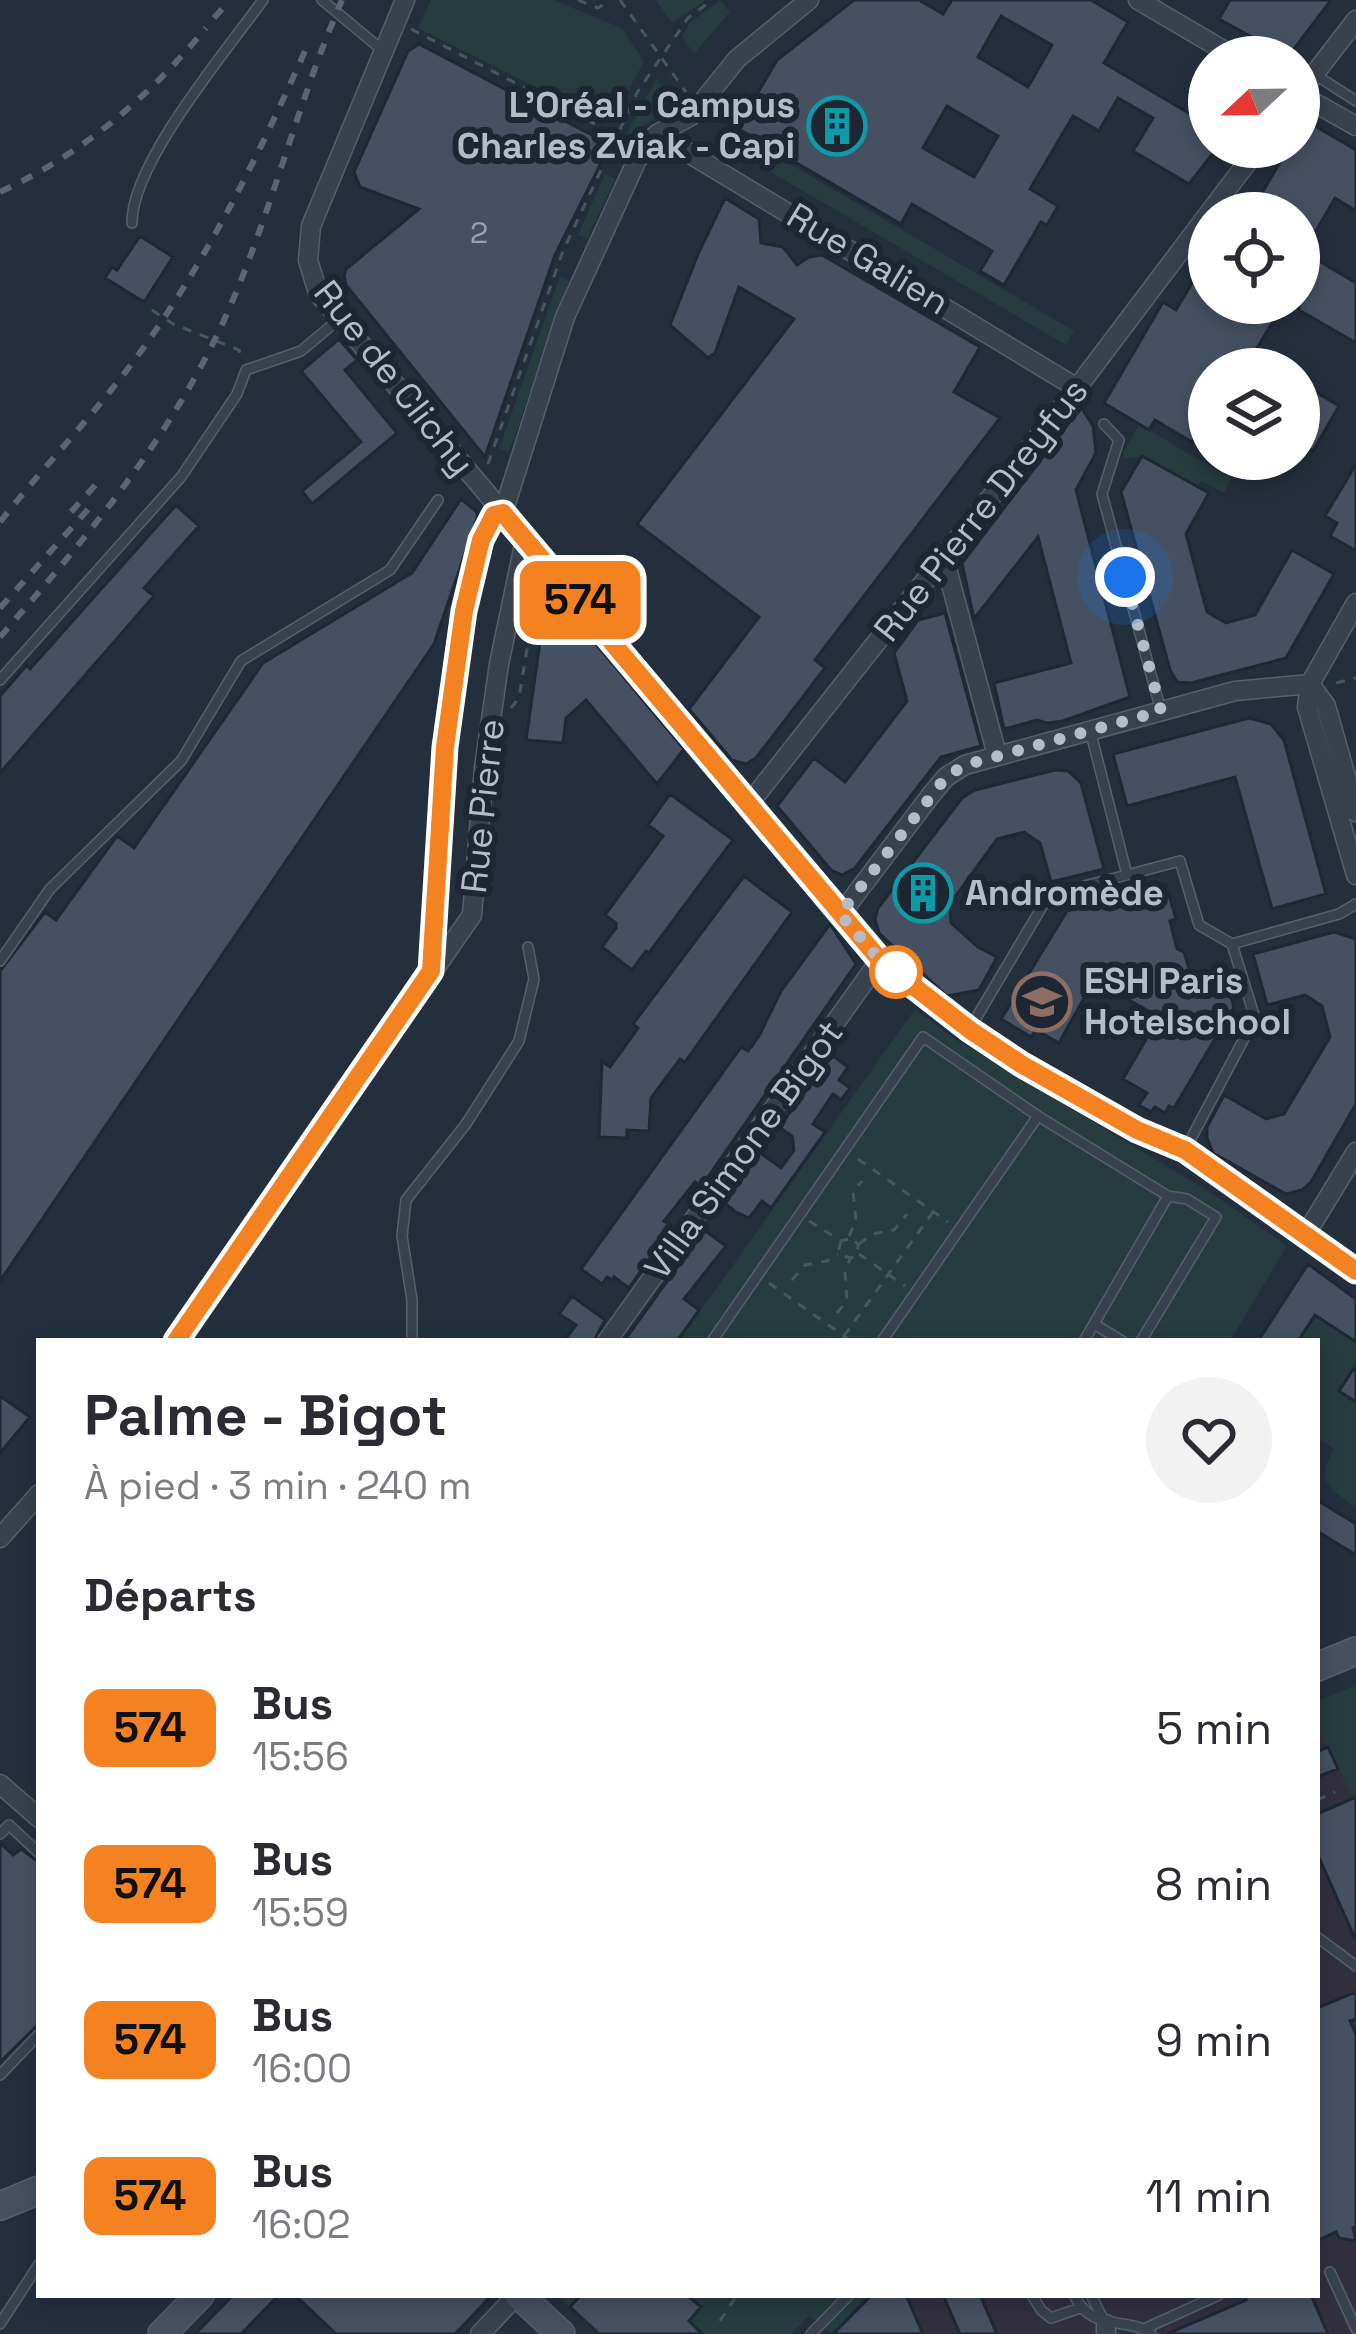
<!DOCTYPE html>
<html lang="fr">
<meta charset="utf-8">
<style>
body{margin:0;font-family:"Space Grotesk",sans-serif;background:#f2f2f3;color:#2b2b33;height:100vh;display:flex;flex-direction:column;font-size:45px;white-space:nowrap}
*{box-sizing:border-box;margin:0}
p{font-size:39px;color:#7c7c81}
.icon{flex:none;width:66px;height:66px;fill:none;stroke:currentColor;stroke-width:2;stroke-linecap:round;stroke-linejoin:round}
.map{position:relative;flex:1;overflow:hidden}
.sheet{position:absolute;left:36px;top:1338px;width:1284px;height:960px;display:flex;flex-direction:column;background:#fff;border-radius:0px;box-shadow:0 6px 18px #0003}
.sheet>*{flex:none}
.badge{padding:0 24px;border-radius:18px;font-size:42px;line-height:78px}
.needle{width:78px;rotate:248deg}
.fabs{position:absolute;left:1188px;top:36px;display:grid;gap:24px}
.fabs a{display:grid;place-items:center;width:132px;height:132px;border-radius:50%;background:#fff;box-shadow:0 6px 18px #0003;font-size:60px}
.you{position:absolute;width:60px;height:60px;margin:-30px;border:9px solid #fff;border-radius:50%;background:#1a73e8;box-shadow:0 0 0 18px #1a73e833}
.map>.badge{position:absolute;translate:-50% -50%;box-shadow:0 0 0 6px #fff}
h2{padding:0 48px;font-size:45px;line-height:108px}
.round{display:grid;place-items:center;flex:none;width:126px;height:126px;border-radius:63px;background:#f2f2f3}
.overview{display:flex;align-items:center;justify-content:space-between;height:204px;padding:0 48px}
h1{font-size:57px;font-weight:800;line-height:90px}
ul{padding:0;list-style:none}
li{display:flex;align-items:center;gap:36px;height:156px;padding:0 48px}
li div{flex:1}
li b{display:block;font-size:45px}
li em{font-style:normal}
li .badge{min-width:132px;font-weight:700;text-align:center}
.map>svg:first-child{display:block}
.medical{fill:#32303f}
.green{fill:#263c3f}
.building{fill:#455162;stroke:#1f2835;stroke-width:3;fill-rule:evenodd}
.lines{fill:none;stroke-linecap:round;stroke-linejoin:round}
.lane-casing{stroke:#565f6c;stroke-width:12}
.street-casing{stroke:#565f6c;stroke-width:21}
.secondary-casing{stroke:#565f6c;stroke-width:30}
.path{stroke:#44595c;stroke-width:3;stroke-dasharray:9 9;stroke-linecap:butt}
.lane{stroke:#38414e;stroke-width:9}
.street{stroke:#38414e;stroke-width:18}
.secondary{stroke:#465061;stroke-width:27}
.rail{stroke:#5a6575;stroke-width:6;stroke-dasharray:12 12;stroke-linecap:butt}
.line-casing{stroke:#fff;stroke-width:27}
.line{stroke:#f58220;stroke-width:18}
.walk{stroke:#b4bcc9;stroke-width:12;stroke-dasharray:0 21.6}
.stop-dot{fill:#fff;stroke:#f58220;stroke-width:6}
.labels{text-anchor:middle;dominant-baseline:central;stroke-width:12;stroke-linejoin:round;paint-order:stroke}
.number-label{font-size:30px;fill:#98a1af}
.poi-label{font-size:36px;font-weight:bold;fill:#b4bcc9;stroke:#1d2633;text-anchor:start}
.street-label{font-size:36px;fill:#b4bcc9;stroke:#1d2633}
</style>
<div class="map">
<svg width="1356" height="2334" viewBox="0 0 1356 2334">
<rect width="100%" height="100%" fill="#242f3e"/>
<!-- medical -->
<path class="medical" d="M1317,1726L1356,1804V2334H923L906,2295H1317Z"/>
<!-- green -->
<path class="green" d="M431,0H553L622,28L644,62L609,124L418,28Z
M656,0H706L672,23Z
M720,0L730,12L694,54L682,37L690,23Z
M657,78L675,105L643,126L624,160L615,155Z
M738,133L1074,331L1066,345L730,148Z
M605,174L615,179L587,239L578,235Z
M560,276L569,281L509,452L499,449Z
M1139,424L1231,479L1224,493L1202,481L1197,487L1142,456L1125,459L1123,454Z
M915,1009L952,1037L1213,1194L1287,1246L1230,1341H679Z
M1315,1315L1347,1336L1356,1324V1365L1339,1391L1356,1402V1505L1353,1506C1326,1483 1316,1483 1334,1449L1317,1438V1341H1298Z
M1356,1685V1804L1317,1726V1701Z
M556,2295H867L832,2334L809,2316L791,2334H596Z"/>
<!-- building -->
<path class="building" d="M854,0H919L943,14L952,0H1091L1128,22L1104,63L1209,125V147H1218L1189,184L1133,151L1153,118L1118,98L1099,131L1073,116L1030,189L1058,206L1047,225L1041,222L1004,285L980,271L992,251L912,204L901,224L737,128L777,60ZM1001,16L1052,45L1028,87L978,57ZM947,106L998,136L974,177L923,148Z
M1230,0H1331L1288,57L1219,19Z
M419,44L607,143V151L555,255L485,457L346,285L344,276L346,269L419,209L360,187L354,172L408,51Z
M1305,120L1356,150V211L1335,198L1304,252L1356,283V343L1299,310V213H1250L1289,147H1299V130Z
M725,198L759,219L761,243L783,247L797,265L809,257L822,255L980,347L954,392L1000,418L815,660L825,668L756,758L746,764L732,760L689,709L759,617L637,524L794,319L739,287L715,353L708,358L670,325L698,254Z
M140,236L173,257L144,302L105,278L112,267L117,270Z
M1209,254V303H1284L1253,355L1276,369H1209V413L1192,442L1155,420L1149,430L1104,403L1163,302L1176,310Z
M339,339L357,360L345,370L397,433L312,504L302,491L361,442L301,371Z
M1299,382L1339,406L1313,451L1299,443Z
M1081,407L1093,426L1096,453L1076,490L1130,697L1063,721L1047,723L1037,720L1004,729L994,683L1071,663L1038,537L974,619L962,563Z
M1142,456L1209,493L1186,534L1207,612L1226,623L1255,615L1292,550L1334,574L1286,658L1191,683L1177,682L1170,670L1121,492Z
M1356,464V551L1330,536L1337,523L1325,516Z
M461,499L477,512V518L434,644L0,1281V971L45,912L56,920L117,836L134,848L263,663L412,573Z
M176,505L199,526L144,588L154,596L0,773V696L27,665L30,669Z
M566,613L569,622L575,619L684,749L657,784L586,700L566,718L563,743L526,740L542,628L550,626L549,617Z
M945,613L981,746L941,757L855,868L842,875L832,871L777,806L814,758L845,782L907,701L894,653L918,620Z
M1249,718L1271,724L1284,740L1326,894L1272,909L1235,777L1127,806L1113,754Z
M1055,770L1068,771L1081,783L1104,869L1051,882L1040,843L1024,832L997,839L950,904L951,923L978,947L997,957L979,990L947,996L879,933L875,919L878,908L962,798L975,790Z
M670,794L733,840L649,953L646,951L632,970L602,947L616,928V923L605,915L663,836L648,825Z
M744,876L792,912L685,1062L680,1059L651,1098L649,1131L627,1130V1138L599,1137L602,1061L610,1067L638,1028L633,1024Z
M1166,884L1176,919L1170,921L1177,949L1184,952L1193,982L1225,974L1234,1007L1174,1108L1169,1106L1165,1113L1155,1107L1151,1112L1139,1105L1147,1093L1123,1079L1159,1017L1094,980L1059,1043L1036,1030L1031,1037L1001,1019L1067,911Z
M830,924L856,964L701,1187L695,1182L664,1221L672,1226L629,1288L614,1277L612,1280L607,1277L602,1284L581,1269L741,1047L748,1051L759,1036L781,991Z
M1334,932L1356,939V1104L1311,1182L1302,1190L1286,1194L1213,1153L1207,1138V1127L1224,1095L1266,1119L1284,1114L1330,1037L1322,1006L1305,995L1267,1005L1253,954Z
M832,1055L848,1067L839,1080L850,1088L841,1100L833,1094L813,1124L825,1132L771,1208L762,1201L749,1218L736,1212L723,1202L759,1152L781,1168L794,1150L792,1136L779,1127Z
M704,1230L726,1246L684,1299L699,1310L677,1341H624Z
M1308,1264L1356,1299V1342L1315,1315L1298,1341H1258Z
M572,1296L605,1320L594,1341H564L576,1325L559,1314Z
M1356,1365V1402L1339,1391Z
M0,1396L30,1417L0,1453Z
M1317,1500L1356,1524V1555L1317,1531Z
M1328,1747L1338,1769L1317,1777V1752Z
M1356,1797V1941L1317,1853V1814Z
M0,1843L13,1855L21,1849L39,1862V2024L0,2062Z
M1356,1992V2019L1350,2021L1356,2034V2226L1353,2228L1356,2241L1339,2238L1336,2232L1317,2241V2008Z
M233,2295H279L241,2334H195Z
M295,2295H492L455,2334H336Z
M581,2295H687L701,2307L689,2321L702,2334H599L570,2307Z
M872,2295H906L923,2334H833Z
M943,2295H980L997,2334H960Z
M1244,2295H1311L1328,2334H1167L1246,2300Z"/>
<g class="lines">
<defs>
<path id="lane" d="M322,0L382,50
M1314,74L1356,101
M132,223C131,164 226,51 263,0
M1104,424L1119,440L1102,494L1161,711
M0,680L181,477L237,394L246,370L301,351L339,319
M1090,730L1127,875L1180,861L1199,925L1232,944L1339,914L1356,904
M0,961L50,889L181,761L241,661L390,570L438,500
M969,1030L1049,895L1127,875
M1038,1116L1168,1196L1084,1341
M1185,1150L1255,1018L1232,944
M1094,1324L1122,1341
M412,1341V1300L402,1236L406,1200L466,1124L519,1041L534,979L528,947
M712,1341L923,1037L1038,1116L882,1341
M1141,1341L1216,1217L1187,1199L1168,1196
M0,1834L9,1825L39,1853
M1317,1937L1356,1966
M0,2075L39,2034
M1330,2272L1356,2329
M1032,2295L1041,2310L1051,2318L1080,2308
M1074,2295C1093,2334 1126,2315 1151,2334
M1091,2295L1103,2319
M0,2324L39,2264
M1146,2328L1219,2295
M811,2334L849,2295"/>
<path id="street" d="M405,0L311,226L308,260L318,293L880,960L969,1030L1021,1064L1137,1130L1185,1150L1356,1271
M1138,0L1235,57
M1299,94L1356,20
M1299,94L1356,126
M657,134L1077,388
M1209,213L1259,147
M944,558L997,755
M512,602L575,595
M1356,603L1310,684L1307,707L1356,875
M1310,684L1326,706L1356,812
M749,804L1077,388L1209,213
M840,915L931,795L946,777L965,765L1235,691L1310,684
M431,971C435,868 442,768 456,666C464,615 469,561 494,515L503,513L565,317L642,149L657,134L691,116L737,59L809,0
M1306,1234L1356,1152
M176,1341L472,915L484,768L499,664L525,540
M607,1341L880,960
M0,1538L39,1494
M0,1784L39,1818
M1106,2324V2334
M480,2334L517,2295"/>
<path id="secondary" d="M1317,1667L1356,1651
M0,2206L39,2190
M519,2295L561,2334
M162,2334L200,2295"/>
</defs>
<!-- lane casing -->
<use href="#lane" class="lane-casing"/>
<!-- street casing -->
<use href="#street" class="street-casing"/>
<!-- secondary casing -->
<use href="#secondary" class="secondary-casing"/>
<!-- path -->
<path class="path" d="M578,0L598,8L610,0
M620,0L686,92
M411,29L616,135
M152,310L173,324L239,350L242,359
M488,464L563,251L638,91L688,18L712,0
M1336,683L1356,678
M511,708L519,698L532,619
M858,1159L948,1222
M809,1221L841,1241L853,1238L858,1245L857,1253L851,1258L843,1256L839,1249L841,1241
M849,1236L856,1221L853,1191L862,1181
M859,1244L872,1234L894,1230L907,1214
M859,1254L905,1286
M792,1280L805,1265L827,1261L838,1254
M769,1283L851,1341
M837,1313L847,1301L845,1272L850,1259
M844,1336L933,1212
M1317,1800L1335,1792
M720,2321L737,2295"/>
<!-- lane -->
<use href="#lane" class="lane"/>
<!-- street -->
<use href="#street" class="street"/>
<!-- secondary -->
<use href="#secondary" class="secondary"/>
<!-- rail -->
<path class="rail" d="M214,18L230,0
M0,192C82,154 148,98 206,28
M71,512L99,481
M0,522C44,466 94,415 136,358C205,264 258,157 305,51
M0,608L91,506
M0,637C88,536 175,433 229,309C273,208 298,101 342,0"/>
</g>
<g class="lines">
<defs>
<path id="line" d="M176,1341L431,971L445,747L464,611L481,540L494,515L503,513L880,960L970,1030L1021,1064L1137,1130L1185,1150L1356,1271"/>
</defs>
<!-- line casing -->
<use href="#line" class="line-casing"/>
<!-- line -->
<use href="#line" class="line"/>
<!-- walk -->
<path class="walk" d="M896,972L910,983L880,960L840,914L946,777L965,765L1161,711L1125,577"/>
</g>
<!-- icons -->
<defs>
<symbol id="building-ring" viewBox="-11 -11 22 22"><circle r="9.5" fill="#1d2633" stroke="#0f9aa8" stroke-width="1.5"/><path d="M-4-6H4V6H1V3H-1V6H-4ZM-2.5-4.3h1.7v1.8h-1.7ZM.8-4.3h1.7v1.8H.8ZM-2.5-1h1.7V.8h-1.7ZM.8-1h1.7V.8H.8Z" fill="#0f9aa8"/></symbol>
<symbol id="university-ring" viewBox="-11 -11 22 22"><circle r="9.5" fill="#1d2633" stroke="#8d6e63" stroke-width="1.5"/><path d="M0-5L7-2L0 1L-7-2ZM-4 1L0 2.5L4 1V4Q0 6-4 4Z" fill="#8d6e63"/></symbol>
</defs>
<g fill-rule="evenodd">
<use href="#building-ring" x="804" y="93" width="66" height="66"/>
<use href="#building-ring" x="890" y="860" width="66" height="66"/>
<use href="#university-ring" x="1009" y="969" width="66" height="66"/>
</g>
<!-- markers -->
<circle class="stop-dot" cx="896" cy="972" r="24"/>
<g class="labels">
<!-- number labels -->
<g class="number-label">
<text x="479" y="232">2</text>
</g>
<!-- poi labels -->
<g class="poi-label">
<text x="795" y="105" text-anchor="end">L'Oréal - Campus<tspan x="795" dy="41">Charles Zviak - Capi</tspan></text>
<text x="965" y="893">Andromède</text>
<text x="1084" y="981">ESH Paris<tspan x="1084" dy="41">Hotelschool</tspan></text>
</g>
<!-- street labels -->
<g class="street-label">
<text transform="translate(868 259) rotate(31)">Rue Galien</text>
<text transform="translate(394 378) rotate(52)">Rue de Clichy</text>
<text transform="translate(981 510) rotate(-52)">Rue Pierre Dreyfus</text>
<text transform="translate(483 806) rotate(-84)">Rue Pierre</text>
<text transform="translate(744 1150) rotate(-54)">Villa Simone Bigot</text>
</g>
</g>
</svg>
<div class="fabs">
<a><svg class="needle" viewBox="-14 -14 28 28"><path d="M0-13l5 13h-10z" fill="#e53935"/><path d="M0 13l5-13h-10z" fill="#7c7c81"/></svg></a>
<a><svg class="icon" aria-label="locate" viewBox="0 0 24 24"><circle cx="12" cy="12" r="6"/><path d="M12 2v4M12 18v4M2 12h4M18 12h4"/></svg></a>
<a><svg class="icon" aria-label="layers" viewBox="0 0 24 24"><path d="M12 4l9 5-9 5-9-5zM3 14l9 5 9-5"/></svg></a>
</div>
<div class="you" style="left:1125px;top:577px"></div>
<b class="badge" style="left:580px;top:600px;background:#f58220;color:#111">574</b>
<section class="sheet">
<div class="overview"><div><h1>Palme - Bigot</h1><p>À pied · 3 min · 240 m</p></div><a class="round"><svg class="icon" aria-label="heart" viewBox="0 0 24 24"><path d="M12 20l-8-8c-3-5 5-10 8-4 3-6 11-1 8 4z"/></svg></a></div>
<h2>Départs</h2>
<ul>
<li><span class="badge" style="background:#f58220;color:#111">574</span><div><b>Bus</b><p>15:56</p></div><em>5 min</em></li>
<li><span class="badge" style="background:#f58220;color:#111">574</span><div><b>Bus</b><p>15:59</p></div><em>8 min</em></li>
<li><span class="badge" style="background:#f58220;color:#111">574</span><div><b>Bus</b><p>16:00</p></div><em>9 min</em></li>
<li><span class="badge" style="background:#f58220;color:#111">574</span><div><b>Bus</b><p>16:02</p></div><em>11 min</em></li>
</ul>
</section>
</div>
